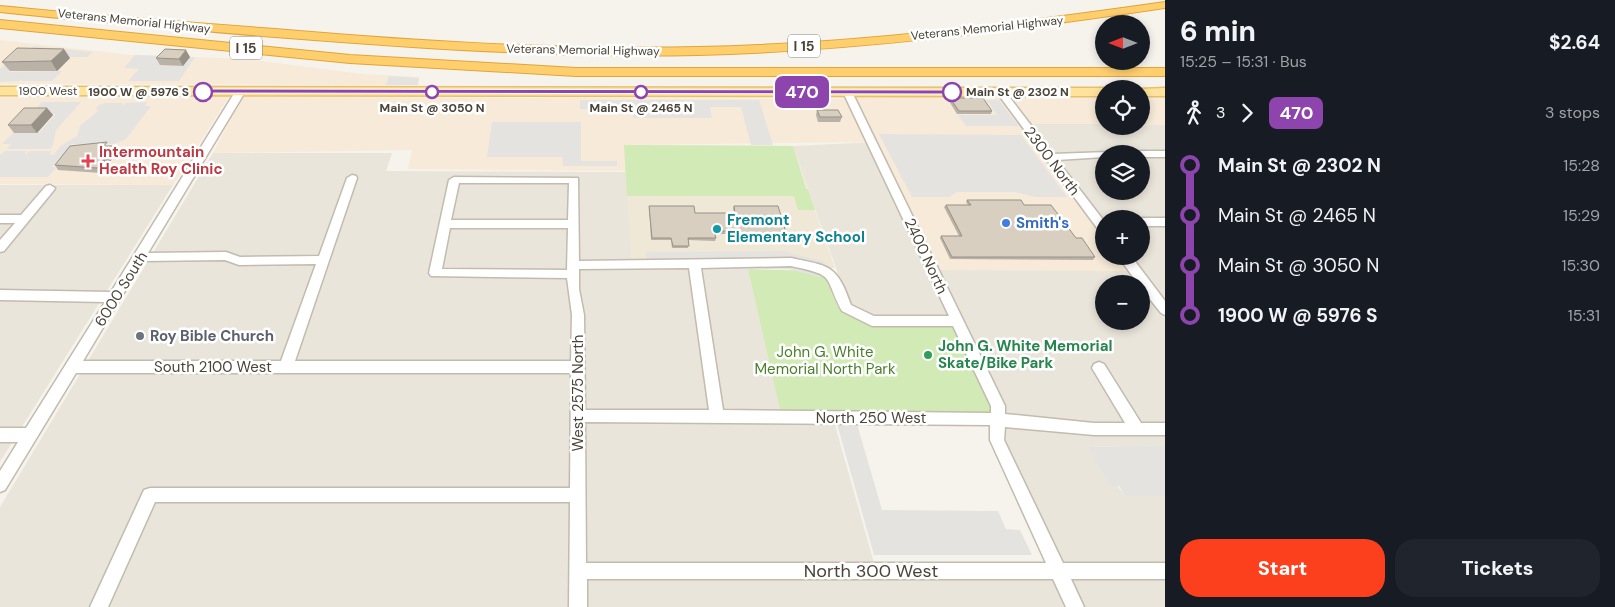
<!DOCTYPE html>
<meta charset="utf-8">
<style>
body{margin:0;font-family:"DM Sans",sans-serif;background:#20242c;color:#f1f3f6;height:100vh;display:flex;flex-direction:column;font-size:19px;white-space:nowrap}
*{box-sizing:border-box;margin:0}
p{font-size:16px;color:#9ea1a6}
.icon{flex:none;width:28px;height:28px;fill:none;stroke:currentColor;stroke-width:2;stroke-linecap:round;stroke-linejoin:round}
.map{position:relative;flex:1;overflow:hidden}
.sheet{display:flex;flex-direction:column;background:#171b24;width:450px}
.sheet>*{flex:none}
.badge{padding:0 10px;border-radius:8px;font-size:18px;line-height:32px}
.needle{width:32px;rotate:270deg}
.fabs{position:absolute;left:1095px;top:15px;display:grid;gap:10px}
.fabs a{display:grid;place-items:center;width:55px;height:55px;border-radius:50%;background:#171b24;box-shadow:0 2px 8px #0003;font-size:25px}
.map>.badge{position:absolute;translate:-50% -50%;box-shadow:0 0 0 2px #fff}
.legs{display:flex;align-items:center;gap:8px;height:55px;padding:0 15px;font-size:16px}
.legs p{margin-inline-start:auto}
.headline{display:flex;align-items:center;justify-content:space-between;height:85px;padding:0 15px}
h1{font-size:28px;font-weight:800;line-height:38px}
.primary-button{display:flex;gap:10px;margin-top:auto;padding:10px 15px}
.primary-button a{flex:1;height:58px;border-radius:20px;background:#fc3f1d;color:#fff;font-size:20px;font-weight:800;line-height:58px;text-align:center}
.primary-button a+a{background:#20242c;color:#f1f3f6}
ul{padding:0 15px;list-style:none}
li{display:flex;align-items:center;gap:18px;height:50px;font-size:19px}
li i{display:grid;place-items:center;width:8px;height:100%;margin:0 6px;background:currentColor}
li i::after{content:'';width:12px;height:12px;margin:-6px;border:4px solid;border-radius:50%;background:#171b24}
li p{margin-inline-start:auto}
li:first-child i{background:linear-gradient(#0000 50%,currentColor 0)}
li:last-child i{background:linear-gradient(currentColor 50%,#0000 0)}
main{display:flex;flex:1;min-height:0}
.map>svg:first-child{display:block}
.residential{fill:#eae5da;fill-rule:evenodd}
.commercial{fill:#f7ead8}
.education{fill:#efe8d6}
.green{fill:#d2eab5}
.parking{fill:#e5e3e0}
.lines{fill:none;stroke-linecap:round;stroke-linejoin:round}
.minor-casing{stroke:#c2bbae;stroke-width:3}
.major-casing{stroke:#e6c16a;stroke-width:3}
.highway-casing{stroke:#e0a43c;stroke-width:2}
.minor{fill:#fff;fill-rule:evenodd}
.major{fill:#ffe39c;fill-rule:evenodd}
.highway{fill:#ffcf6e;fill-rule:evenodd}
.wall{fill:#bab2a6}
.shaded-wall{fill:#979187}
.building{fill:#d8cfc1;stroke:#979187}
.line-1{fill:#8e44ad;stroke:#fff}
.stop-1-dot{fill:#fff;stroke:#8e44ad;stroke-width:2.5}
.health-dot{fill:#e0444e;stroke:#fff;stroke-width:2}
.shop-dot{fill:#3f7fe0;stroke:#fff;stroke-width:2}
.culture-dot{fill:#0f9aa8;stroke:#fff;stroke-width:2}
.worship-dot{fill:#6b7280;stroke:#fff;stroke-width:2}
.leisure-dot{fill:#2e9e5b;stroke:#fff;stroke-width:2}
.labels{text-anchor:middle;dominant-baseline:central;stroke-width:5;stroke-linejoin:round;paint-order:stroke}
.far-street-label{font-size:12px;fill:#4b4439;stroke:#fff}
.far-stop-label{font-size:12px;font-weight:bold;fill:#4b4439;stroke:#fff}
.shield{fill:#fff;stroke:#817c74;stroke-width:1}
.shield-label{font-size:14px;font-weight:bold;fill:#4b4439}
.health-label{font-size:15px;font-weight:bold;fill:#be3a42;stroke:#fff;text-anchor:start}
.street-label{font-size:15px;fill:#4b4439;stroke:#fff}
.culture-label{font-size:15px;font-weight:bold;fill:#0d838f;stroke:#fff;text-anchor:start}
.shop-label{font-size:15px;font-weight:bold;fill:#366cbe;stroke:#fff;text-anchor:start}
.worship-label{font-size:15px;font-weight:bold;fill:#5b616d;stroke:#fff;text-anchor:start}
.leisure-label{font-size:15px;font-weight:bold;fill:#27864d;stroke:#fff;text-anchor:start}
.park-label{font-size:15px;fill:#4a7f2a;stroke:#fff}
.near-street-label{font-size:18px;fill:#4b4439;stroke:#fff}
</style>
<main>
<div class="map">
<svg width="1165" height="607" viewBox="0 0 1165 607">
<rect width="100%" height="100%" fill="#f6f3ec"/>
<!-- residential -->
<path class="residential" d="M1031,124H1104V126L1165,125V445L1088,447L1125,496H1165V607H0V507L213,153H392L386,171L626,172L747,264L783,418H833L876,570L1059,571L991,421L871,319L850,308L793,146L877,142L940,261L1141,256V219H1104ZM1104,154H1141V191H1104ZM1104,284H1141V321H1104Z
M0,185H173L0,462Z"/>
<!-- commercial -->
<path class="commercial" d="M0,40L131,55L246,59L362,74L420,77L416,85L0,84Z
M1000,92L1104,233V256H1121L1132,271L937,270L875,142L624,145L626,171L408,169L412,150L213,153L242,97L848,99L851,93Z
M0,94L230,95L173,185L0,184Z
M1010,95H1104V124H1031Z
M1141,95H1165V125H1141Z"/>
<!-- education -->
<path class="education" d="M624,145L793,146L835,268L632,270Z"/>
<!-- green -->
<path class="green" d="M624,145L793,146L806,189H808L815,210H798L794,196H627Z
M748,269L822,271L856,318L955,324L997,414L781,413Z"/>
<!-- parking -->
<path class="parking" d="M34,46L50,48L47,50L49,51L53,48L93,52L87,57H24L8,72L62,71L52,81H22V79L19,81L0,82V69L23,49H30Z
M135,55L169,56L160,65L183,66L190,57H195L179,81H128L139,69L124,68Z
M389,76L419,78L418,85H386Z
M580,100H759L773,145H751L741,107H710L712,118H633L632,109H580Z
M986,100H999L1019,126H966L958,115H997Z
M42,102H81L56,130L53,145L50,149H7L11,144H2L13,133H39L56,114H31Z
M147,102L145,106H151L126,139L114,144H71L70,146H75L59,165L51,166L56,168L48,177H0V155L5,151H26L25,155L30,151H52L50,154L53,155L61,146L77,136L80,126L99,110L95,109L99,105L105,103H123L122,106L126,103Z
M492,122H581V161H617V166H563L562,157H487Z
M879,134L1021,135L1067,197H1035L1015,192H957L949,197H912Z
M783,251L825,262L820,277L788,269H646V252Z
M837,424H857L882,510L998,511L1006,529L1020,530L1032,555H874Z
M1165,445V496H1125L1119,486H1110L1088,447Z"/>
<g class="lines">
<defs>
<path id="minor" d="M240,89L245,92L148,253L226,252L240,257L319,256L347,178L352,175L356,176L357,178L295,361H571L572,315L567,278L431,276L429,273L449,180L454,177L578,178L579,261L791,258C830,266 837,265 851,305L874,316H949L843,92L851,90L1005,406V414L1094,423H1125L1092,368L1094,364L1099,362L1104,364L1141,423H1165V435H1094L1005,427L1004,440L1063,563H1165V579H1071L1084,607H1066L1053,579H587V607H569L570,502H155L108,607H90L144,490L150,488H570L571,373H76L5,490L0,492V471L18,442H0V428H26L105,302L0,300V290L111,292L235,92ZM459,183H569L568,220H451ZM450,228H568L567,270L442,269ZM225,260L239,265L316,264L281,361H83L143,261ZM791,266C837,276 823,275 842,311L872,326H953L991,406V413L723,410L701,268ZM689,268L709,410H585L584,315L579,289V269ZM585,422L990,425V440L1046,563H586Z
M1001,89L1004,90L1053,154L1108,152L1109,154H1104V157L1057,160L1104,221V233L1100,232L998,94L996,92Z
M1141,151H1165V157H1141V154H1136Z
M50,185L55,188L54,190L4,251L0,252V240L15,223H0V215H21L46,186Z
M1141,218H1165V226H1141V219H1139Z
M1118,256H1131L1165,301V315L1161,313L1141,288V284H1138Z"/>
<path id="major" d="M0,87L1104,88L1105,89L1104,96L0,95Z
M1165,88V96H1141L1140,89Z"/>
<path id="highway" d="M1165,2V8C1010,31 854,51 698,55C556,58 416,48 275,37C183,29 92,22 0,12V6C92,15 183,22 275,29C416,41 556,50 697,47C854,44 1010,24 1165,2Z
M0,20L350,55L576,68H1165V76H576L350,63L0,28Z"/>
</defs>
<!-- minor casing -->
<use href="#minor" class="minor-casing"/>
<!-- major casing -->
<use href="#major" class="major-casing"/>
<!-- highway casing -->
<use href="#highway" class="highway-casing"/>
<!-- minor -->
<use href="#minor" class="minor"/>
<!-- major -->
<use href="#major" class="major"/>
<!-- highway -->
<use href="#highway" class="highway"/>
</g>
<!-- wall -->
<path class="wall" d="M190,57L183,66L160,65L156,58Z
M70,58L57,71H10L2,62Z
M950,98L992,111L991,114H957L949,101Z
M47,108L53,115L37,133H14L8,125Z
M817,110L842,117L840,122H818L816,115Z
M109,146H114L118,151L101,173L58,170L55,165Z
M967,200L1024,205L1076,238L1095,257L1093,260L950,259L940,238L941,236H959L944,207L946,205H968L966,202Z
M649,206L695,213H734L733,208L734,206L788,239L787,241L740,242L738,234H715L716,238L715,241L688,240V248H672L671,240H651Z"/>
<!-- shaded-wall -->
<path class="shaded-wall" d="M64,49L70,58L57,71L51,61Z
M186,50L190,57L183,66L179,59Z
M47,108L53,115L37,133L31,125Z
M114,146L118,151L101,173L97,168Z"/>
<!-- building -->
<path class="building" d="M17,48L64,49L51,61L2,62Z
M165,49L186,50L179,59L156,58Z
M950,98H983L992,111H959Z
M24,108H47L31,125H8Z
M817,110H838L842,117H820Z
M107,142L104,146H114L97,168L55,165L70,146Z
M967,200H1021L1024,205H1051L1076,238H1082L1095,257H952L941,236H962L946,205H971Z
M649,206H694L695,213H735L734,206H778L788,239H740L738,231H714L716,238H688L689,246H673L671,238H652Z"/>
<!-- line-1 -->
<path class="line-1" d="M203,89L952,90L956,92L952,94L200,93Z"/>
<!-- markers -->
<g class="stop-1-dot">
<circle cx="203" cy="92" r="9"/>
<circle cx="432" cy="92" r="6"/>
<circle cx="641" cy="92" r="6"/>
<circle cx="952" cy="92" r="9"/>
</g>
<path class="health-dot" d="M85.5 153.5h5v5h5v5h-5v5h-5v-5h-5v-5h5z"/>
<circle class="shop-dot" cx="1006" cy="223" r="5"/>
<circle class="culture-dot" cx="717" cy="229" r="5"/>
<circle class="worship-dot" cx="140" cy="336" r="5"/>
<circle class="leisure-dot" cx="928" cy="355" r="5"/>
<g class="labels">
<!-- far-street labels -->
<g class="far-street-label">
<text transform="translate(134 21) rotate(6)">Veterans Memorial Highway</text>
<text transform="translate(987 28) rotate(-6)">Veterans Memorial Highway</text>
<text transform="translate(583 50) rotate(1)">Veterans Memorial Highway</text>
<text x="48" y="91">1900 West</text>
</g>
<!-- far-stop labels -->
<g class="far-stop-label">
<text x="189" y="92" text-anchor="end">1900 W @ 5976 S</text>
<text x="966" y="92" text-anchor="start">Main St @ 2302 N</text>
<text x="432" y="108">Main St @ 3050 N</text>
<text x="641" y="108">Main St @ 2465 N</text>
</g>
<!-- shield labels -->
<g class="shield">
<rect x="788" y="34.5" width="32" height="23" rx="4"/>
<rect x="230" y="36.5" width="32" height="23" rx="4"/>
</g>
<g class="shield-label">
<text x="804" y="46">I 15</text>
<text x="246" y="48">I 15</text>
</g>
<!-- health labels -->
<g class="health-label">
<text x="99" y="152">Intermountain<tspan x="99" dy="17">Health Roy Clinic</tspan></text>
</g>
<!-- street labels -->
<g class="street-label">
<text transform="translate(1052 161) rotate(53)">2300 North</text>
<text transform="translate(926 256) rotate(65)">2400 North</text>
<text transform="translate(121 289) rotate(-58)">6000 South</text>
<text x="213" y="367">South 2100 West</text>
<text transform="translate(578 393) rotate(-90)">West 2575 North</text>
<text x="871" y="418">North 250 West</text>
</g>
<!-- culture labels -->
<g class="culture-label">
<text x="727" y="220">Fremont<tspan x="727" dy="17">Elementary School</tspan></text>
</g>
<!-- shop labels -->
<g class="shop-label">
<text x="1016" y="223">Smith's</text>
</g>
<!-- worship labels -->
<g class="worship-label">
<text x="150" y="336">Roy Bible Church</text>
</g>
<!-- leisure labels -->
<g class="leisure-label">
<text x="938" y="346">John G. White Memorial<tspan x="938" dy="17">Skate/Bike Park</tspan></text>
</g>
<!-- park labels -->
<g class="park-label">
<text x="825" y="352">John G. White<tspan x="825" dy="17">Memorial North Park</tspan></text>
</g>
<!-- near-street labels -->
<g class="near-street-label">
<text x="871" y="571">North 300 West</text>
</g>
</g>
</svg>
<div class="fabs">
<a><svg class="needle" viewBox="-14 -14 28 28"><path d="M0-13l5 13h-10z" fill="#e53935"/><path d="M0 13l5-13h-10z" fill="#9ea1a6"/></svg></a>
<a><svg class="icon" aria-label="locate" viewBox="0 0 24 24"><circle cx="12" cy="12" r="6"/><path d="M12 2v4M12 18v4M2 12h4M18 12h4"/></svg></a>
<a><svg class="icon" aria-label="layers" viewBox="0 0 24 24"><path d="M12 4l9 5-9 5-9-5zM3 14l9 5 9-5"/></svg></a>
<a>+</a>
<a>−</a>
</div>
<b class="badge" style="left:802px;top:92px;background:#8e44ad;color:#fff">470</b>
</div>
<section class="sheet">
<div class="headline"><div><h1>6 min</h1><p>15:25 – 15:31 · Bus</p></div><b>$2.64</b></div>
<div class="legs"><svg class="icon" aria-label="walk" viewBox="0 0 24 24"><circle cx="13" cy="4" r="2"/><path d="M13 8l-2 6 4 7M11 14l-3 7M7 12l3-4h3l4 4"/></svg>3<svg class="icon" aria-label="forward" viewBox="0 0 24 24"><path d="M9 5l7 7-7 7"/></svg><b class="badge" style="background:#8e44ad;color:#fff">470</b><p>3 stops</p></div>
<ul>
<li><i style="color:#8e44ad"></i><b>Main St @ 2302 N</b><p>15:28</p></li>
<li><i style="color:#8e44ad"></i><span>Main St @ 2465 N</span><p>15:29</p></li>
<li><i style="color:#8e44ad"></i><span>Main St @ 3050 N</span><p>15:30</p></li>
<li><i style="color:#8e44ad"></i><b>1900 W @ 5976 S</b><p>15:31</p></li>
</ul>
<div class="primary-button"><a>Start</a><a>Tickets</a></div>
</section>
</main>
